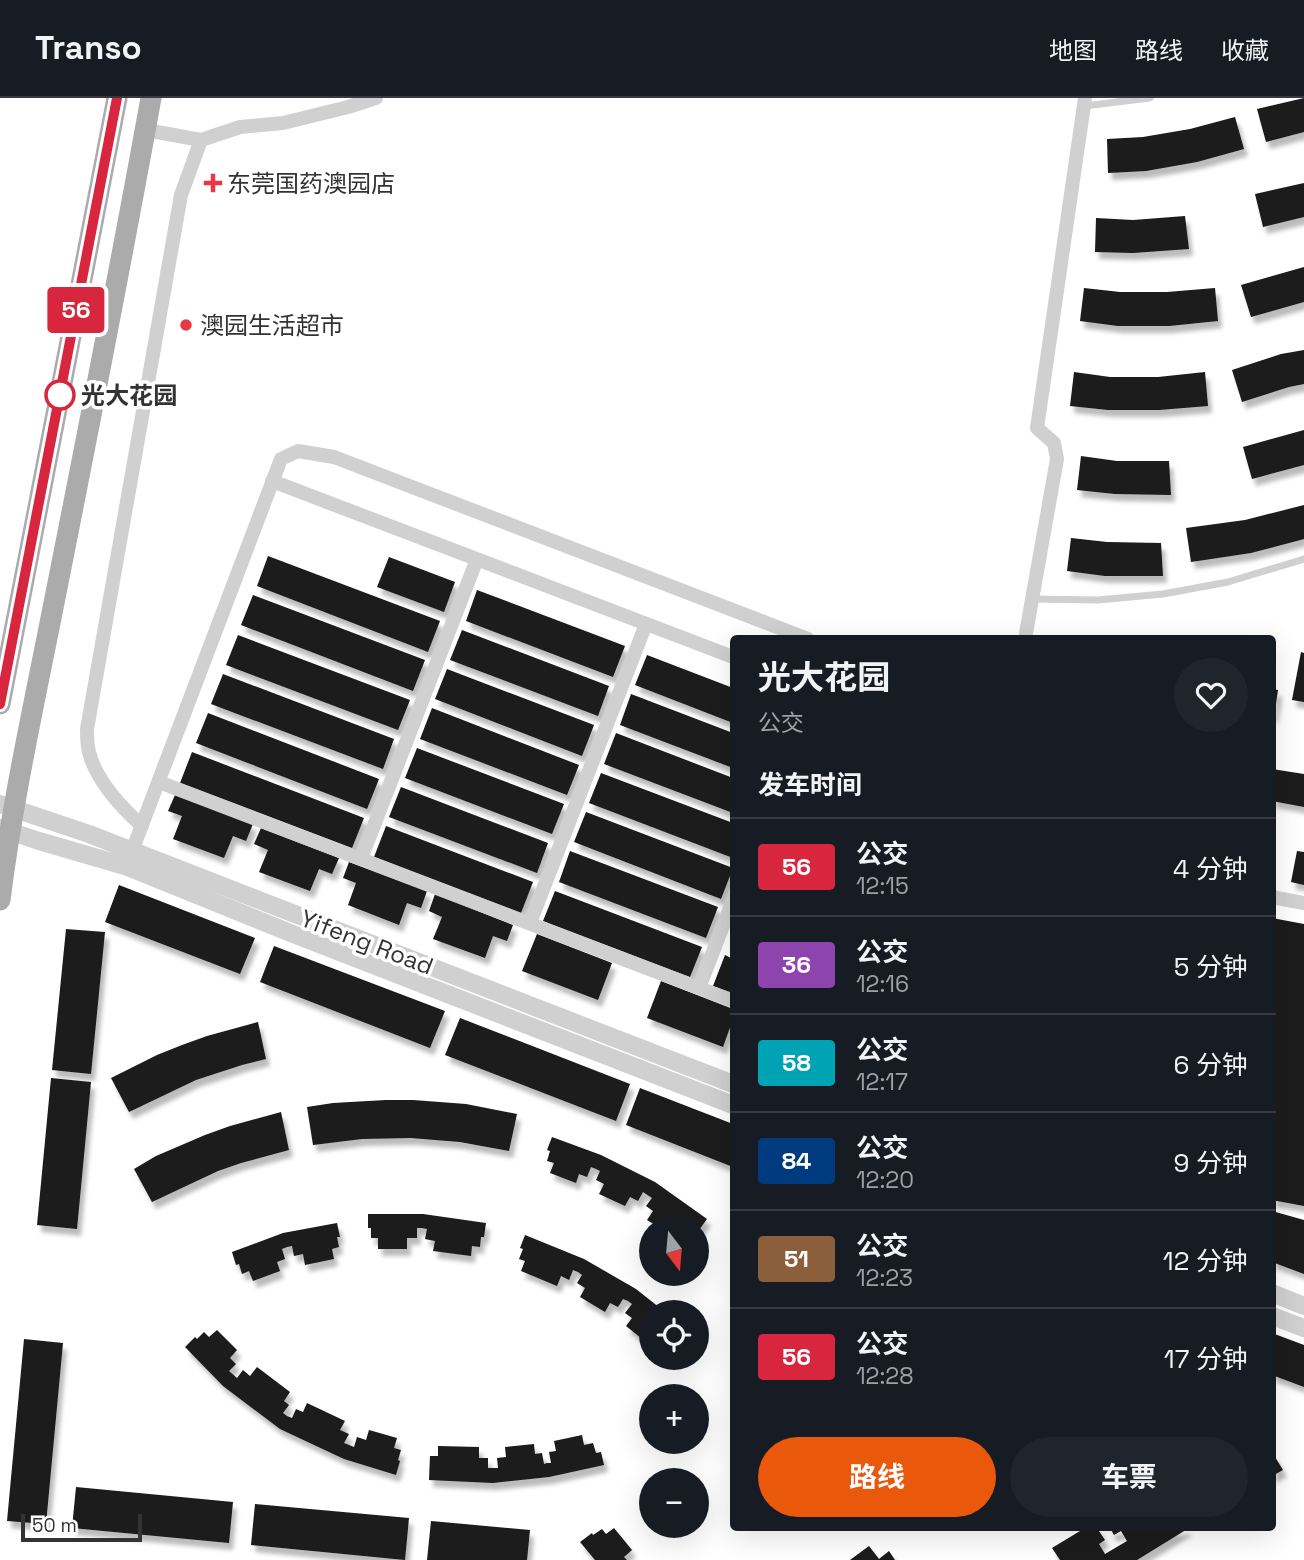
<!DOCTYPE html>
<html lang="zh">
<meta charset="utf-8">
<style>
body{margin:0;font-family:"Space Grotesk","Noto Sans SC",sans-serif;background:#20242c;color:#f1f3f6;height:100vh;display:flex;flex-direction:column;font-size:26px;white-space:nowrap}
*{box-sizing:border-box;margin:0}
p{font-size:23px;color:#9ea1a6}
.icon{flex:none;width:38px;height:38px;fill:none;stroke:currentColor;stroke-width:2;stroke-linecap:round;stroke-linejoin:round}
.map{position:relative;flex:1;overflow:hidden}
.side{position:absolute;left:730px;top:537px;width:546px;height:896px;display:flex;flex-direction:column;background:#171b24;border-radius:7px;box-shadow:0 7px 28px #0002}
.side>*{flex:none}
.badge{padding:0 14px;border-radius:5px;font-size:24px;line-height:46px}
.needle{width:46px;rotate:164deg}
.controls{position:absolute;left:639px;top:1118px;display:grid;gap:14px}
.controls a{display:grid;place-items:center;width:70px;height:70px;border-radius:50%;background:#171b24;box-shadow:0 7px 28px #0002;font-size:35px}
.scale{position:absolute;left:21px;bottom:18px;width:121px;box-sizing:border-box;padding-left:7px;border:4px solid #333;border-top:0;font-size:19px;line-height:24px;white-space:nowrap;color:#333;-webkit-text-stroke:5px #fff;paint-order:stroke}
.map>.badge{position:absolute;translate:-50% -50%;box-shadow:0 0 0 4px #fff}
h2{padding:0 28px;font-size:26px;line-height:63px}
.round{display:grid;place-items:center;flex:none;width:74px;height:74px;border-radius:37px;background:#20242c}
.head{display:flex;align-items:center;justify-content:space-between;height:119px;padding:0 28px}
h1{font-size:33px;font-weight:700;line-height:52px}
.primary-button{display:flex;gap:14px;margin-top:auto;padding:14px 28px}
.primary-button a{flex:1;height:80px;border-radius:42px;background:#ea580c;color:#fff;font-size:28px;font-weight:700;line-height:80px;text-align:center}
.primary-button a+a{background:#20242c;color:#f1f3f6}
ul{padding:0;list-style:none}
li{display:flex;align-items:center;gap:21px;height:98px;padding:0 28px;border-top:2px solid #363941}
li div{flex:1}
li b{display:block;font-size:26px}
li em{font-style:normal}
li .badge{min-width:77px;font-weight:700;text-align:center}
header{display:flex;align-items:center;gap:42px;box-sizing:border-box;height:98px;padding:0 35px;background:#171b24;border-bottom:2px solid #363941}
header strong{font-size:33px}
nav{display:flex;gap:38px;margin-inline-start:auto;font-size:24px}
.map>svg:first-child{display:block}
.building{fill:#1a1a1a;filter:url(#shadow)}
.lines{fill:none;stroke-linecap:round;stroke-linejoin:round}
.service{stroke:#d0d0d0;stroke-width:7}
.minor{stroke:#d0d0d0;stroke-width:14}
.tertiary{stroke:#d0d0d0;stroke-width:18}
.primary{stroke:#ababab;stroke-width:21}
.line-casing{stroke:#fff;stroke-width:16}
.line{stroke:#d7263d;stroke-width:10}
.poi-dot{fill:#e63946;stroke:#fff;stroke-width:2.5}
.stop-dot{fill:#fff;stroke:#d7263d;stroke-width:3.5}
.labels{text-anchor:middle;dominant-baseline:central;stroke-width:7;stroke-linejoin:round;paint-order:stroke}
.poi-label{font-size:24px;fill:#333;stroke:#fff;text-anchor:start}
.stop-label{font-size:24px;font-weight:bold;fill:#333;stroke:#fff;text-anchor:start}
.street-label{font-size:24px;fill:#333;stroke:#fff}
</style>
<header>
<strong>Transo</strong>
<nav><a>地图</a><a>路线</a><a>收藏</a></nav>
</header>
<div class="map">
<svg width="1304" height="1462" viewBox="0 0 1304 1462">
<defs>
<filter id="shadow"><feDropShadow dx="4" dy="7" stdDeviation="2" flood-color="#0004"/></filter>
</defs>
<rect width="100%" height="100%" fill="#fff"/>
<!-- building -->
<path class="building" d="M1304,0V34L1266,44L1257,11Z
M1235,19L1244,51L1197,64L1146,73L1108,75L1107,41L1143,39L1190,31Z
M1304,85V119L1263,129L1255,96Z
M1185,118L1189,151L1133,155L1095,154L1096,120L1133,122Z
M1304,169V204L1251,219L1241,187Z
M1084,190L1120,194H1167L1215,190L1218,223L1169,228H1118L1080,223Z
M1304,252V286L1289,289L1242,304L1232,272L1281,256Z
M1074,274L1110,279H1158L1205,274L1208,308L1159,312H1108L1070,308Z
M1304,332V367L1252,381L1243,349Z
M1081,358L1117,363H1169L1171,397L1115,396L1077,392Z
M1304,407V441L1251,455L1191,464L1186,430L1245,422Z
M1071,440L1107,444L1161,445L1163,478H1105L1067,473Z
M268,458L440,523L428,554L257,488Z
M389,459L455,484L444,514L377,489Z
M477,492L625,548L613,579L466,523Z
M253,497L425,562L413,593L241,527Z
M462,532L609,588L598,618L450,562Z
M238,537L410,602L398,632L226,567Z
M1301,554L1304,555V604L1292,602Z
M647,557L733,590V625L635,587Z
M447,571L594,627L582,658L435,601Z
M223,576L394,641L383,671L211,606Z
M1272,591L1278,592L1274,619L1272,618Z
M631,596L733,635V670L620,627Z
M432,610L579,667L567,697L420,641Z
M208,615L379,681L367,711L196,645Z
M616,635L733,680V715L604,666Z
M417,650L564,706L552,736L405,680Z
M192,654L364,720L352,750L180,685Z
M1272,671L1304,676V709L1272,703Z
M601,675L733,725V760L589,705Z
M401,689L548,745L537,775L389,719Z
M175,697L253,726L246,743L233,738L224,760L173,741L182,718L168,713Z
M586,714L733,770L721,801L574,744Z
M386,728L533,784L521,815L374,759Z
M261,730L339,760L332,776L319,771L310,793L259,774L268,752L254,746Z
M570,753L718,809L706,840L559,784Z
M1297,753L1304,754V787L1291,784Z
M349,764L427,793L421,810L407,805L399,827L348,807L356,785L343,780Z
M119,787L255,840L240,876L105,824Z
M555,793L702,849L690,879L543,823Z
M435,796L513,827L507,843L493,838L485,860L433,841L442,819L429,813Z
M1272,820L1304,826V1108L1272,1102Z
M66,831L105,834L91,976L52,972Z
M537,836L612,865L598,902L522,873Z
M274,848L445,913L430,950L260,884Z
M725,857L733,861V895L713,888Z
M661,883L733,911V921L723,949L647,920Z
M460,920L630,986L616,1023L445,957Z
M258,924L266,961L242,967L196,982L129,1014L111,980L157,957L182,947L207,938Z
M51,980L91,984L77,1131L37,1127Z
M640,990L733,1026V1069L626,1027Z
M386,1002H413L466,1006L517,1016L509,1053L460,1044L411,1040L362,1041L313,1047L307,1009L333,1005Z
M281,1014L289,1052L241,1065L218,1073L152,1104L134,1071L156,1058L205,1037L230,1028Z
M552,1039L601,1057L655,1084L707,1121L699,1132L697,1130H660L647,1122L653,1113L646,1108L652,1100L643,1094L638,1103L630,1099L625,1108L599,1096L604,1086L596,1082L600,1073L596,1071L591,1069L587,1079L579,1076L576,1085L550,1075L554,1065L547,1063L550,1053L547,1052Z
M1272,1113L1304,1122V1176L1272,1164Z
M368,1116H423L486,1125L484,1139H481L480,1149L472,1148L471,1158L433,1153L435,1143L425,1141L427,1131L422,1130H417V1140H407V1151H378V1140H371V1130H368Z
M337,1125L340,1139H337L339,1149L332,1151L334,1161L305,1167L303,1156L294,1158L292,1148L287,1149L282,1151L285,1161L277,1164L280,1173L253,1183L249,1173L242,1176L239,1166L236,1167L232,1154L283,1135Z
M525,1137L584,1161L636,1191L665,1214H651V1248L626,1228L632,1220L625,1215L632,1206L628,1203L623,1201L618,1209L610,1205L605,1214L580,1199L585,1190L577,1185L582,1177L578,1174L573,1172L569,1182L561,1178L557,1188L521,1173L525,1163L519,1161L523,1151L520,1150Z
M217,1232L237,1252L230,1260L236,1266L229,1273L237,1280L243,1272L250,1278L257,1269L290,1294L284,1303L289,1307L283,1315L287,1318L292,1320L296,1311L303,1314L307,1305L345,1323L340,1332L349,1336L344,1345L354,1349L357,1339L366,1342L369,1332L397,1340L394,1350L401,1352L398,1362L400,1363L396,1377L344,1361L280,1331L223,1288L185,1249L195,1239L197,1241L204,1234L209,1239Z
M1272,1235L1304,1247V1289L1272,1277Z
M24,1241L63,1245L46,1426L7,1423Z
M582,1337L584,1347L593,1345L596,1355L601,1354L604,1367L549,1379L493,1385L429,1382L430,1358H438V1348L479,1349V1360H488V1370H498L497,1360L506,1359L505,1349L534,1346L535,1356L542,1355L544,1366L547,1365H551L549,1354L556,1353L554,1343Z
M1272,1354L1283,1372L1272,1378Z
M76,1389L233,1404L229,1445L72,1430Z
M255,1406L409,1420L405,1462L251,1447Z
M431,1423L530,1432L527,1462H427Z
M614,1430L632,1452L624,1459L627,1462H595L580,1444L592,1435L593,1437L602,1431L606,1436Z
M1085,1430H1097L1105,1442L1099,1446L1105,1456L1127,1443L1121,1433L1114,1437L1110,1430H1189L1137,1462H1060L1052,1450Z
M869,1448L879,1461L889,1453L895,1462H850Z"/>
<g class="lines">
<!-- service -->
<path class="service" d="M1084,8L1150,0
M1033,501L1098,502L1163,496L1228,484L1304,461"/>
<!-- minor -->
<path class="minor" d="M146,32L201,42L240,29L283,25L348,9L376,0
M272,383L733,559
M1025,541L1057,361L1054,345L1037,330L1085,0
M159,684L733,903
M142,728C121,709 96,682 89,654C87,647 87,638 87,631L181,97L201,42
M129,761L281,361L298,353L334,359L808,541
M361,761L477,461
M1272,799L1304,805
M530,825L646,526
M699,890L733,802"/>
<!-- tertiary -->
<path class="tertiary" d="M0,706L89,736L733,986
M0,730L39,743L125,768L293,836L733,1007
M1272,1195L1304,1208
M1272,1218L1304,1230"/>
<!-- primary -->
<path class="primary" d="M0,606L117,0
M0,802C12,706 33,611 52,515C86,344 120,172 151,0"/>
</g>
<g class="lines">
<defs>
<path id="line" d="M0,606L117,0"/>
</defs>
<!-- line casing -->
<use href="#line" class="line-casing"/>
<!-- line -->
<use href="#line" class="line"/>
</g>
<!-- markers -->
<g class="poi-dot">
<path d="M209.5 74.5h7v7h7v7h-7v7h-7v-7h-7v-7h7z"/>
<circle cx="186" cy="227" r="7"/>
</g>
<circle class="stop-dot" cx="60" cy="297" r="14"/>
<g class="labels">
<!-- poi labels -->
<g class="poi-label">
<text x="227" y="85">东莞国药澳园店</text>
<text x="200" y="227">澳园生活超市</text>
</g>
<!-- stop labels -->
<g class="stop-label">
<text x="81" y="297">光大花园</text>
</g>
<!-- street labels -->
<g class="street-label">
<text transform="translate(367 844) rotate(21)">Yifeng Road</text>
</g>
</g>
</svg>
<div class="controls">
<a><svg class="needle" viewBox="-14 -14 28 28"><path d="M0-13l5 13h-10z" fill="#e53935"/><path d="M0 13l5-13h-10z" fill="#9ea1a6"/></svg></a>
<a><svg class="icon" aria-label="locate" viewBox="0 0 24 24"><circle cx="12" cy="12" r="6"/><path d="M12 2v4M12 18v4M2 12h4M18 12h4"/></svg></a>
<a>+</a>
<a>−</a>
</div>
<div class="scale">50 m</div>
<b class="badge" style="left:76px;top:212px;background:#d7263d;color:#fff">56</b>
<section class="side">
<div class="head"><div><h1>光大花园</h1><p>公交</p></div><a class="round"><svg class="icon" aria-label="heart" viewBox="0 0 24 24"><path d="M12 20l-8-8c-3-5 5-10 8-4 3-6 11-1 8 4z"/></svg></a></div>
<h2>发车时间</h2>
<ul>
<li><span class="badge" style="background:#d7263d;color:#fff">56</span><div><b>公交</b><p>12:15</p></div><em>4 分钟</em></li>
<li><span class="badge" style="background:#8e44ad;color:#fff">36</span><div><b>公交</b><p>12:16</p></div><em>5 分钟</em></li>
<li><span class="badge" style="background:#00a3b4;color:#fff">58</span><div><b>公交</b><p>12:17</p></div><em>6 分钟</em></li>
<li><span class="badge" style="background:#003b80;color:#fff">84</span><div><b>公交</b><p>12:20</p></div><em>9 分钟</em></li>
<li><span class="badge" style="background:#8b5e3c;color:#fff">51</span><div><b>公交</b><p>12:23</p></div><em>12 分钟</em></li>
<li><span class="badge" style="background:#d7263d;color:#fff">56</span><div><b>公交</b><p>12:28</p></div><em>17 分钟</em></li>
</ul>
<div class="primary-button"><a>路线</a><a>车票</a></div>
</section>
</div>
